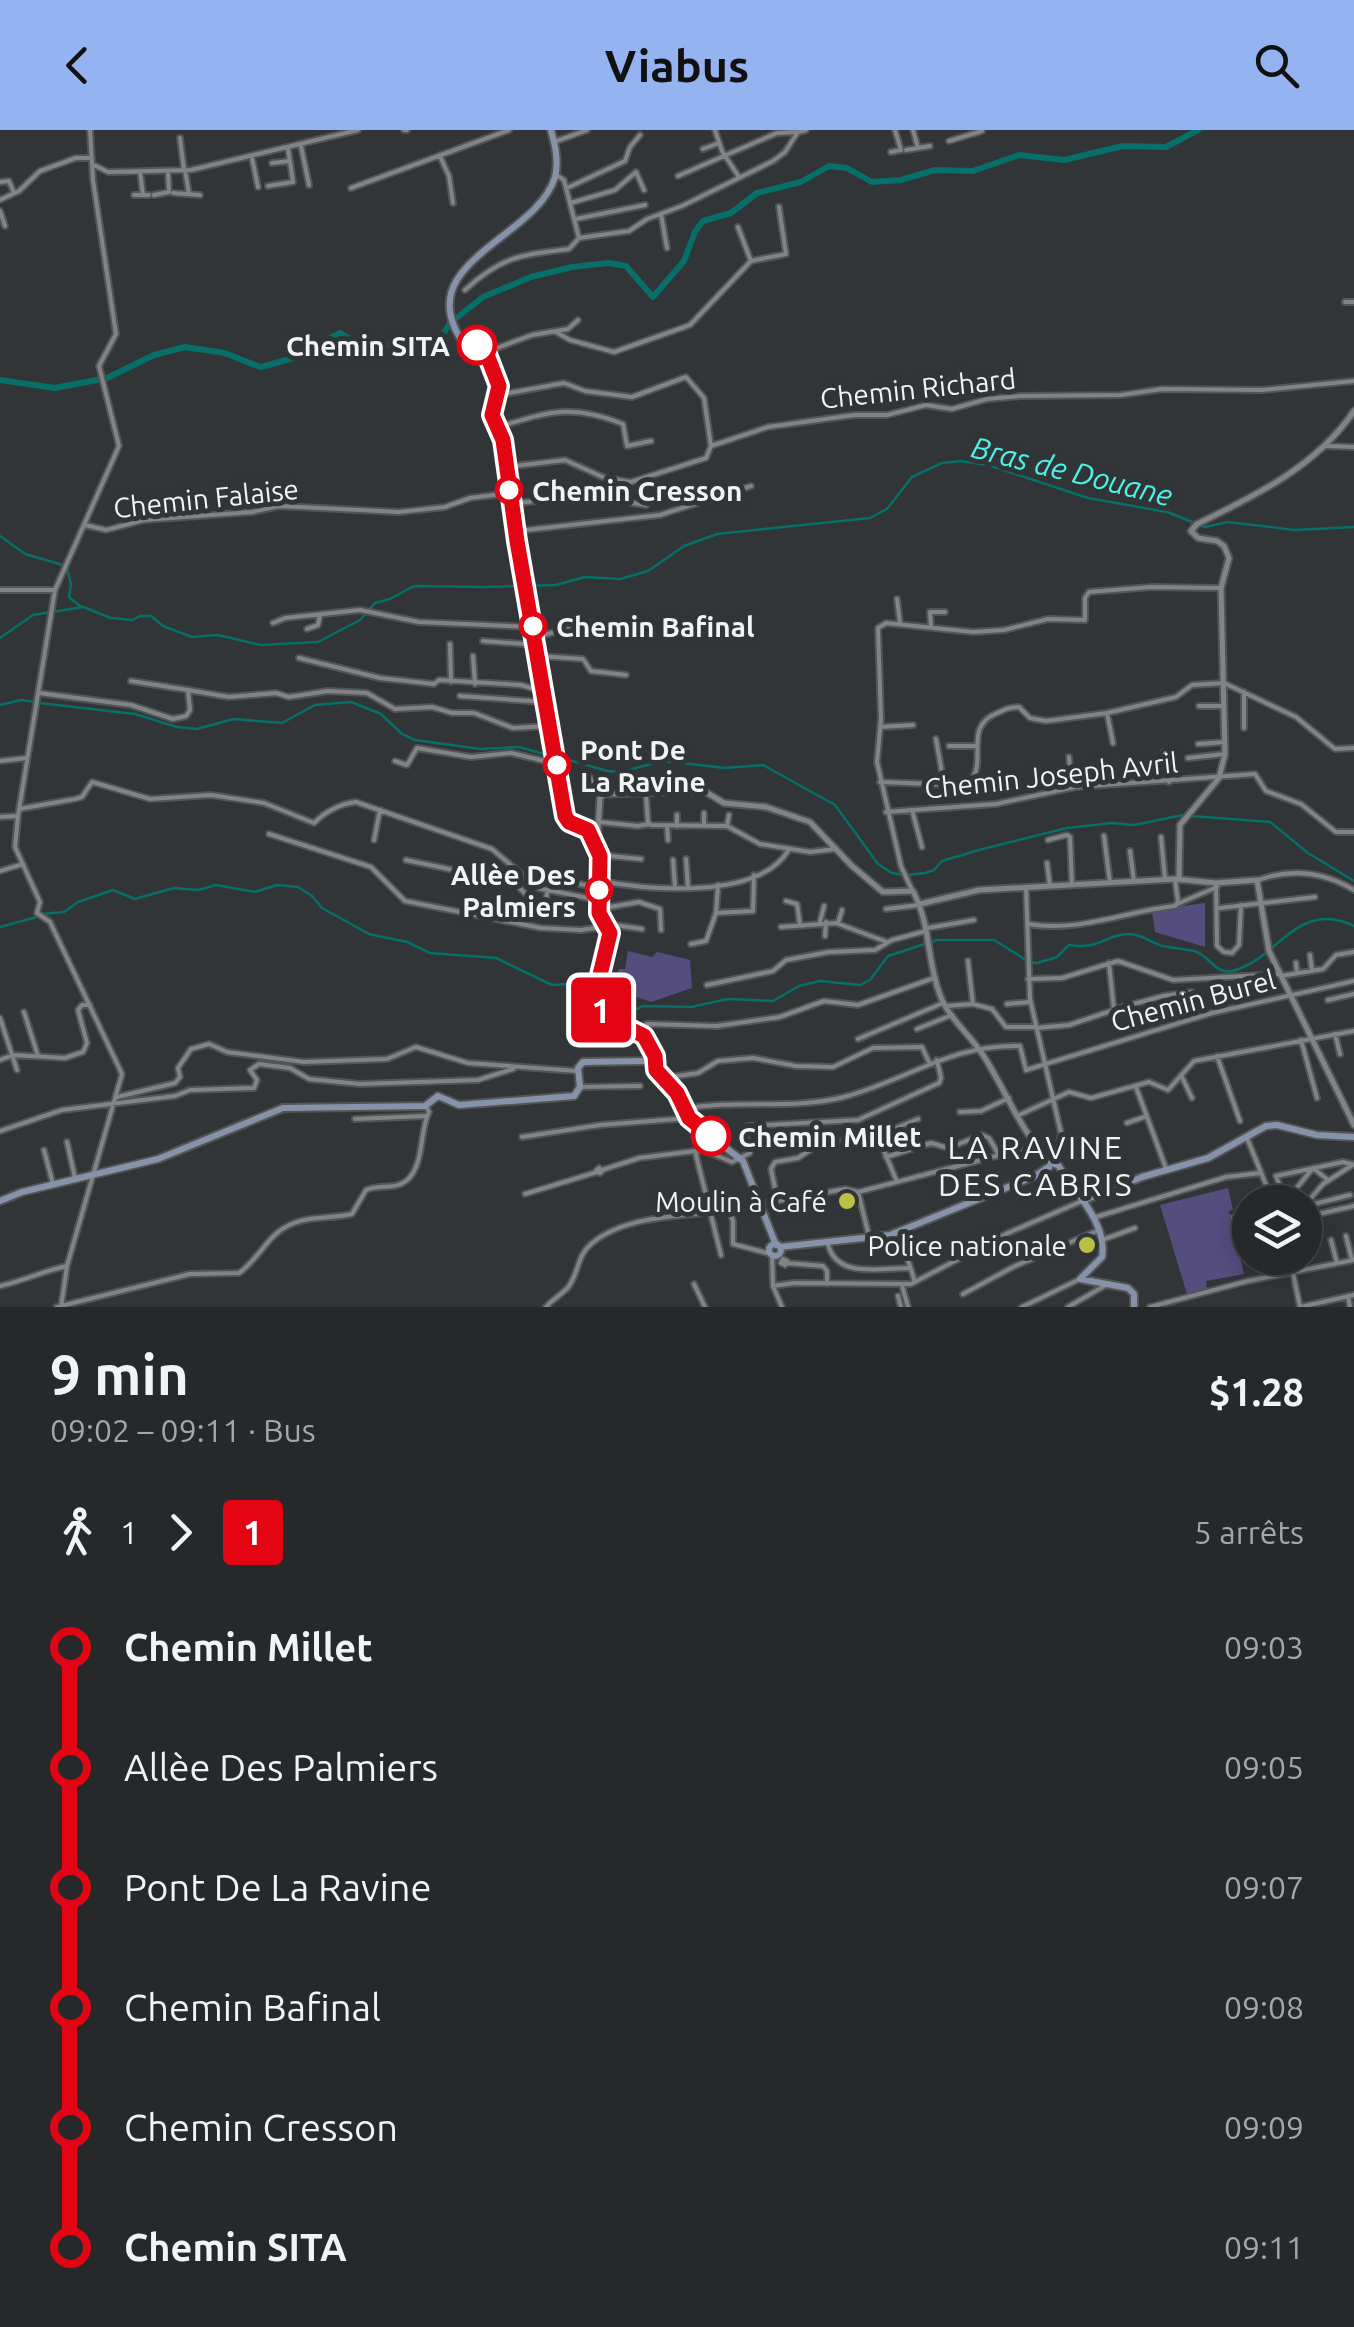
<!DOCTYPE html>
<html lang="fr">
<meta charset="utf-8">
<style>
body{margin:0;font-family:Ubuntu,sans-serif;background:#2e3031;color:#f1f3f6;height:100vh;display:flex;flex-direction:column;font-size:38px;white-space:nowrap}
*{box-sizing:border-box;margin:0}
p{font-size:32px;color:#a4a6a8}
.icon{flex:none;width:55px;height:55px;fill:none;stroke:currentColor;stroke-width:2;stroke-linecap:round;stroke-linejoin:round}
.map{position:relative;height:1177px;overflow:hidden}
.side{display:flex;flex-direction:column;background:#262829;flex:1}
.side>*{flex:none}
.badge{padding:0 20px;border-radius:8px;font-size:35px;line-height:65px}
.fabs{position:absolute;left:1232px;top:1055px;display:grid;gap:20px}
.fabs a{display:grid;place-items:center;width:90px;height:90px;border-radius:50%;background:#262829;box-shadow:0 5px 25px #0003,0 0 0 2px #424446;font-size:50px}
.map>.badge{position:absolute;translate:-50% -50%;box-shadow:0 0 0 5px #fff}
.legs{display:flex;align-items:center;gap:15px;height:110px;padding:0 50px;font-size:32px}
.legs p{margin-inline-start:auto}
.headline{display:flex;align-items:center;justify-content:space-between;height:170px;padding:0 50px}
h1{font-size:55px;font-weight:600;line-height:75px}
ul{padding:0 50px;list-style:none}
li{display:flex;align-items:center;gap:35px;height:120px;font-size:38px}
li i{display:grid;place-items:center;width:15px;height:100%;margin:0 12px;background:currentColor}
li i::after{content:'';width:25px;height:25px;margin:-12px;border:8px solid;border-radius:50%;background:#262829}
li p{margin-inline-start:auto}
li:first-child i{background:linear-gradient(#0000 50%,currentColor 0)}
li:last-child i{background:linear-gradient(currentColor 50%,#0000 0)}
header{display:flex;justify-content:space-between;align-items:center;height:130px;padding:0 50px;background:#95b2f1;color:#111;font-size:45px;font-weight:600}
.map>svg:first-child{display:block}
.green{fill:#564d7f}
.lines{fill:none;stroke-linecap:round;stroke-linejoin:round}
.stream{stroke:#066f69;stroke-width:2.5}
.river{stroke:#066f69;stroke-width:6}
.minor-casing{stroke:#525456;stroke-width:8}
.tertiary-casing{stroke:#525456;stroke-width:9}
.secondary-casing{stroke:#525456;stroke-width:10}
.minor{stroke:#818486;stroke-width:4}
.tertiary{stroke:#818486;stroke-width:5}
.secondary{stroke:#8692aa;stroke-width:6}
.line-1-casing{stroke:#fff;stroke-width:22}
.line-1{stroke:#e30513;stroke-width:15}
.stop-1-dot{fill:#fff;stroke:#e30513;stroke-width:5}
.poi-dot{fill:#bac046;stroke:#323537;stroke-width:4}
.labels{text-anchor:middle;dominant-baseline:central;stroke-width:10;stroke-linejoin:round;paint-order:stroke}
.stop-label{font-size:28px;font-weight:bold;fill:#f1f3f4;stroke:#323537;text-anchor:start}
.street-label{font-size:28px;fill:#f1f3f4;stroke:#323537}
.poi-label{font-size:28px;fill:#f1f3f4;stroke:#323537;text-anchor:end}
.water-label{font-size:30px;font-style:italic;fill:#4df2e7;stroke:#323537}
.quarter-label{font-size:32px;letter-spacing:2.5px;fill:#f1f3f4;stroke:#323537}
</style>
<header><svg class="icon" aria-label="back" viewBox="0 0 24 24"><path d="M15 5l-7 7 7 7"/></svg>Viabus<svg class="icon" aria-label="search" viewBox="0 0 24 24"><circle cx="10" cy="10" r="6"/><path d="M15 15l6 6"/></svg></header>
<div class="map">
<svg width="1354" height="1177" viewBox="0 0 1354 1177">
<rect width="100%" height="100%" fill="#323537"/>
<!-- green -->
<path class="green" d="M1205,773V817L1155,802L1152,780Z
M628,821L652,827L657,822L690,830L692,858L651,872L637,867C622,872 613,865 600,858L607,856L606,840L617,843L619,839H625Z
M1228,1058L1233,1080L1229,1081L1244,1144L1206,1151L1207,1159L1187,1164L1160,1075Z"/>
<g class="lines">
<!-- stream -->
<path class="stream" d="M0,406L25,424L63,435
M67,439L71,454L69,467L80,476
M0,508L33,485L83,477L111,488L132,490L140,486H151L163,496L192,507L218,505L260,515L318,512L360,490L375,473L390,469L414,456L486,457L556,455L585,447L620,449L648,441L684,416L717,404L870,388L887,379L912,347L942,333L960,331L988,335L1088,368L1167,382L1205,397L1228,392L1294,400L1354,397
M39,573L135,584L177,597L197,599L233,589L282,593L315,575L351,572L381,584L402,604L415,610L480,619L519,617L551,626
M0,575L21,570L34,572
M559,627L607,641L620,642L663,631L725,638L763,635L835,675L878,734L892,743L903,745
M1191,686L1270,692L1308,723L1354,751
M908,745L925,743L934,740L942,731L979,720L1067,698L1112,693L1134,695L1183,685
M42,784L64,782L78,772L113,760L135,769L174,758L198,760L216,755L255,762L277,755L298,757L312,766L322,778L369,804L407,812L430,823L496,828L552,855L583,853L600,861L613,877L626,884L643,876L691,877L728,869L773,871L799,856L820,851L860,855L870,850L888,826L937,810H994L1029,832L1037,833L1057,827L1069,815C1100,820 1105,805 1127,804C1141,803 1151,813 1163,816C1173,818 1184,819 1194,821C1209,825 1216,845 1232,841C1277,831 1297,768 1354,796
M0,797L37,787"/>
<!-- river -->
<path class="river" d="M107,248L154,225L185,217L225,223L260,237L265,236L293,228L340,203L363,216L429,213L442,206L450,193L483,167L531,147L572,137L609,133L626,136L653,167L684,131L695,102L703,91L731,83L757,63L801,52L829,36L847,38L872,52L901,50L935,40L973,41L1019,25L1064,30L1123,16L1166,17L1198,0
M0,250L55,258L102,249"/>
<defs>
<path id="minor" d="M404,0H407
M715,0L722,21L739,47
M913,0L918,18
M180,8L184,40
M949,11L982,1
M554,12L587,0
M301,16L309,55
M703,19L719,13
M906,20L930,16
M891,22L901,20L895,0
M440,26L449,46L453,73
M252,28L258,57
M272,33L290,31
M94,35L108,42L191,40L358,0
M185,40L189,64
M140,41L143,65
M555,44L564,50L579,108L629,101L647,89L682,76L773,31L785,22L798,2L806,0
M678,46L777,3L798,2
M0,52L9,51L14,63
M268,56L293,52L288,18
M351,58L509,0
M567,58L625,31L630,17L640,5
M173,63L200,65
M134,65H149
M154,65L169,62L168,41
M0,70L19,61L40,41L76,28H92
M571,73L615,60L636,42L644,60
M0,81L5,96
M661,84L667,118
M576,89L645,75
M738,97L751,131
M465,160C502,126 521,125 569,119L579,108
M1345,172H1354
M556,202L570,210L614,222L690,195L751,131L786,124L779,77
M489,221L532,205L568,199L578,190
M499,265L564,253L585,261L632,267L686,247L704,268L711,316
M498,297C549,282 571,273 623,294L627,316L651,311
M1326,316L1354,317
M506,337L565,330L605,348L631,352L706,328L711,316L768,297L854,285H887L926,275L952,279L987,269L1021,266L1121,265L1162,259L1262,260L1354,251
M512,374L580,365L646,375
M85,395L106,400L144,390L252,382L279,376L399,382L445,377L470,368L510,363
M517,401L660,385L751,356
M0,460H55
M897,469L900,493
M273,493L285,488L360,480L419,492L533,497
M931,496L930,482H945
M307,499L318,495L320,485
M535,507L592,493
M483,511L537,515
M450,514L451,552
M473,526L475,554
M539,526L583,529L591,541L626,545
M299,528L380,548L434,554L439,550L521,555L544,562
M131,551L188,560
M39,563L131,575L173,589L186,586L190,580L188,560L229,567L276,563L289,567L328,561L367,563L395,579L432,577L452,583H474L513,598L548,596
M460,566L544,572
M1199,576H1224
M1107,583L1113,613
M880,597L913,595
M1244,598V562
M936,609L944,654
M1198,614L1225,612
M949,616H977
M1164,622L1169,652
M1069,627L1072,658
M1188,628L1225,624
M0,631L26,628
M395,631L407,635L417,618L471,627L511,623L557,634
M587,644L604,664
M880,652L959,655L971,651C987,629 964,598 995,584C1004,580 1009,577 1019,577L1030,588L1046,591L1107,583L1176,567L1192,555L1224,553L1296,587L1335,619L1354,618
M646,665L648,692L651,695L727,696L760,714L810,722L835,719
M19,679L75,669L82,667L92,652L150,669L211,665L264,673L314,693C325,682 340,674 356,672L492,719L538,758L598,770
M912,680L922,717
M886,682L996,674L1075,657L1255,644L1266,661L1301,674L1336,702H1354
M704,683V696
M0,687L18,686
M600,692L638,696L649,694
M667,696L668,710
M677,696V685
M727,696L729,685
M269,704L371,737L405,771L541,798L581,800L609,796
M1104,706L1110,753
M1161,707L1165,749
M374,710L380,680
M1048,710L1067,705L1070,707L1072,755
M1130,721L1134,751
M600,725L641,729
M686,729L688,757
M406,730L515,753L538,777L546,774L547,760
M673,730L675,757
M1047,733L1050,756
M0,741L23,734
M542,746L599,758
M1258,750C1292,738 1324,742 1354,760
M600,751C650,760 757,770 788,721
M1216,754L1217,816L1224,822L1232,823L1239,815L1241,775
M1026,757L1030,869L1061,1003L1059,1013L1047,1028
M912,760L901,736L877,632L881,589L878,498L886,493L973,502L1004,500L1048,489L1085,490V468L1089,462L1151,457L1221,458
M602,771L610,777L639,772L660,779L661,800
M786,771L797,774L800,795
M1177,774L1217,757
M1220,778L1315,767
M886,779L919,775
M716,783L753,781L754,745
M820,792L824,776
M838,793L842,780
M608,794L642,799
M1028,794C1079,803 1126,781 1175,776L1178,772L1175,749
M781,797L836,793L887,812
M928,798L974,790
M825,806L826,792
M691,814L706,811L716,783L718,755
M1310,825L1312,841
M1296,833L1297,843
M1281,846L1323,839L1336,825L1354,822
M1028,849L1062,848L1118,831L1173,850L1279,844
M707,855L773,841L786,830L829,822L875,820L892,810L926,801
M1328,870L1354,864
M973,874L992,879L1006,897H1036
M1007,874L1030,872
M946,876L973,874L968,831
M1115,879L1163,866L1192,862
M24,882L38,926
M0,888L17,940
M1036,898L1069,895L1114,880L1109,833
M917,899L952,885
M637,900L647,894L717,896L780,887L824,871L858,875L934,848
M1335,904L1340,924
M858,909L943,873
M1301,910L1317,968
M1217,926L1240,991
M0,930L13,925L65,928L83,922L87,913L78,880L82,875H90
M259,934L290,938L309,949L360,954L478,950L513,939
M1181,945L1192,968
M664,948L698,943L718,931L753,928L796,936L833,937L873,918L922,917L929,932
M580,957L640,956
M1136,957L1167,1041
M117,967L175,953L180,947L178,938L191,919L209,914L227,922L304,932L387,929L416,917L468,933L577,941
M684,979C736,969 793,980 844,967C908,950 950,914 1020,916L1026,940L1212,883L1354,851
M960,982L981,981L1009,968
M1019,985L1069,962L1091,968L1149,952L1168,960L1194,931L1354,901
M355,989L426,986
M1127,993L1147,986
M0,1001L62,980L175,966L190,960L254,958L257,950L250,940L259,934
M878,1006L897,1052
M522,1007L600,995L689,988
M1247,1008L1273,1072L1290,1066L1313,1038L1328,1050
M67,1012L75,1048
M44,1020L53,1054
M695,1021L721,1125
M886,1027L931,1013L948,1018L982,1005L989,1008L999,1025
M599,1038L602,1041L600,1043L596,1041Z
M602,1040L639,1028L703,1020L732,1032L750,1023L745,1001L747,996L858,990L939,953L941,948L937,930
M858,1062L869,1106
M525,1064L597,1042
M777,1068L771,1039L775,1032L798,1028L816,1016L850,1009H869L918,989
M1286,1072L1276,1046L1343,1032L1351,1034
M760,1074L845,1059L858,1062L1035,1016
M1305,1075L1323,1054L1354,1034
M1306,1076L1350,1065
M1096,1087L1226,1047L1260,1043
M1305,1087L1354,1076
M1233,1088L1250,1085
M1235,1101L1250,1098
M899,1102L915,1152
M1346,1106L1352,1130
M1102,1110L1135,1098
M1331,1110L1337,1133
M828,1114C836,1149 881,1138 909,1138
M772,1125L773,1156L782,1177
M1290,1128L1294,1142
M783,1129L787,1131L785,1135L781,1133Z
M787,1133L823,1136L827,1141V1154
M1293,1143L1300,1177
M694,1154L705,1177
M902,1155L908,1177
M0,1156C23,1151 43,1141 67,1136
M773,1156L794,1153L911,1154L1008,1103L1082,1071
M963,1164L1015,1136L1099,1100
M898,1166L901,1177
M1348,1166L1350,1177
M57,1177L190,1144L239,1143C254,1133 263,1115 277,1103C299,1084 326,1090 352,1084L366,1060C378,1054 395,1060 406,1051C425,1036 419,1001 429,982L426,976
M61,1177L67,1136L122,944L50,792L37,783L40,772L15,717L18,686L55,460L119,316L99,236L116,204L93,50L90,0
M546,1177C553,1169 564,1163 569,1156C579,1142 577,1126 591,1114C627,1083 686,1088 729,1079L733,1091V1114L771,1124
M1022,1177L1080,1149
M1068,1177L1106,1155
M1150,1177L1248,1151L1354,1130
M1300,1177L1354,1165"/>
<path id="tertiary" d="M597,715L600,668L604,664L704,661L724,673L766,677L810,692L852,736L883,762L913,761C932,799 926,829 940,865C948,887 968,903 981,922C1005,957 1020,1004 1052,1032
M1179,750L1180,695L1219,648L1225,624L1221,458L1229,428L1224,416L1217,411L1198,408L1191,401L1197,394C1255,366 1317,336 1354,281
M920,774L979,760L1175,749L1216,753L1257,750L1269,821L1354,995"/>
<path id="secondary" d="M551,0C555,15 559,31 555,47C537,108 413,131 460,208L487,221L499,259L492,285L503,310L517,411L565,686L569,692L588,700L600,726L599,783L610,801L593,869L608,888L644,906L655,926L657,940
M656,940L677,963L692,992L743,1031L776,1115
M1048,1039L1051,1033L1058,1035C1073,1060 1108,1093 1102,1127L1080,1149L1128,1158L1134,1164V1177
M0,1071L22,1062L158,1029L283,978L425,976L438,966L459,975L574,966L580,957L578,938L583,932L645,931
M1082,1071L1142,1047L1208,1028L1266,996L1277,995L1317,1005L1354,1007
M769 1120a6 6 0 1 1 12 0a6 6 0 1 1-12 0Z
M780,1117L890,1105L1035,1046L1047,1038"/>
</defs>
<!-- minor casing -->
<use href="#minor" class="minor-casing"/>
<!-- tertiary casing -->
<use href="#tertiary" class="tertiary-casing"/>
<!-- secondary casing -->
<use href="#secondary" class="secondary-casing"/>
<!-- minor -->
<use href="#minor" class="minor"/>
<!-- tertiary -->
<use href="#tertiary" class="tertiary"/>
<!-- secondary -->
<use href="#secondary" class="secondary"/>
</g>
<g class="lines">
<defs>
<path id="line-1" d="M477,215L486,222L499,256L492,285L503,310L517,411L565,686L569,692L588,700L600,726L599,783L610,803L594,870L608,888L644,906L655,926L656,940L677,963L689,988L711,1006"/>
</defs>
<!-- line-1 casing -->
<use href="#line-1" class="line-1-casing"/>
<!-- line-1 -->
<use href="#line-1" class="line-1"/>
</g>
<!-- markers -->
<g class="stop-1-dot">
<circle cx="477" cy="215" r="18"/>
<circle cx="509" cy="360" r="12"/>
<circle cx="533" cy="496" r="12"/>
<circle cx="557" cy="635" r="12"/>
<circle cx="599" cy="760" r="12"/>
<circle cx="711" cy="1006" r="18"/>
</g>
<g class="poi-dot">
<circle cx="847" cy="1071" r="10"/>
<circle cx="1087" cy="1115" r="10"/>
</g>
<g class="labels">
<!-- stop labels -->
<g class="stop-label">
<text x="450" y="215" text-anchor="end">Chemin SITA</text>
<text x="532" y="360">Chemin Cresson</text>
<text x="556" y="496">Chemin Bafinal</text>
<text x="580" y="619">Pont De<tspan x="580" dy="32">La Ravine</tspan></text>
<text x="576" y="744" text-anchor="end">Allèe Des<tspan x="576" dy="32">Palmiers</tspan></text>
<text x="738" y="1006">Chemin Millet</text>
</g>
<!-- street labels -->
<g class="street-label">
<text transform="translate(918 258) rotate(-6)">Chemin Richard</text>
<text transform="translate(206 368) rotate(-6)">Chemin Falaise</text>
<text transform="translate(1051 645) rotate(-6)">Chemin Joseph Avril</text>
<text transform="translate(1193 870) rotate(-15)">Chemin Burel</text>
</g>
<!-- poi labels -->
<g class="poi-label">
<text x="827" y="1071">Moulin à Café</text>
<text x="1067" y="1115">Police nationale</text>
</g>
<!-- water labels -->
<g class="water-label">
<text transform="translate(1072 341) rotate(14)">Bras de Douane</text>
</g>
<!-- quarter labels -->
<g class="quarter-label">
<text x="1036" y="1017">LA RAVINE<tspan x="1036" dy="37">DES CABRIS</tspan></text>
</g>
</g>
</svg>
<div class="fabs">
<a><svg class="icon" aria-label="layers" viewBox="0 0 24 24"><path d="M12 4l9 5-9 5-9-5zM3 14l9 5 9-5"/></svg></a>
</div>
<b class="badge" style="left:601px;top:880px;background:#e30513;color:#fff">1</b>
</div>
<section class="side">
<div class="headline"><div><h1>9 min</h1><p>09:02 – 09:11 · Bus</p></div><b>$1.28</b></div>
<div class="legs"><svg class="icon" aria-label="walk" viewBox="0 0 24 24"><circle cx="13" cy="4" r="2"/><path d="M13 8l-2 6 4 7M11 14l-3 7M7 12l3-4h3l4 4"/></svg>1<svg class="icon" aria-label="forward" viewBox="0 0 24 24"><path d="M9 5l7 7-7 7"/></svg><b class="badge" style="background:#e30513;color:#fff">1</b><p>5 arrêts</p></div>
<ul>
<li><i style="color:#e30513"></i><b>Chemin Millet</b><p>09:03</p></li>
<li><i style="color:#e30513"></i><span>Allèe Des Palmiers</span><p>09:05</p></li>
<li><i style="color:#e30513"></i><span>Pont De La Ravine</span><p>09:07</p></li>
<li><i style="color:#e30513"></i><span>Chemin Bafinal</span><p>09:08</p></li>
<li><i style="color:#e30513"></i><span>Chemin Cresson</span><p>09:09</p></li>
<li><i style="color:#e30513"></i><b>Chemin SITA</b><p>09:11</p></li>
</ul>
</section>
